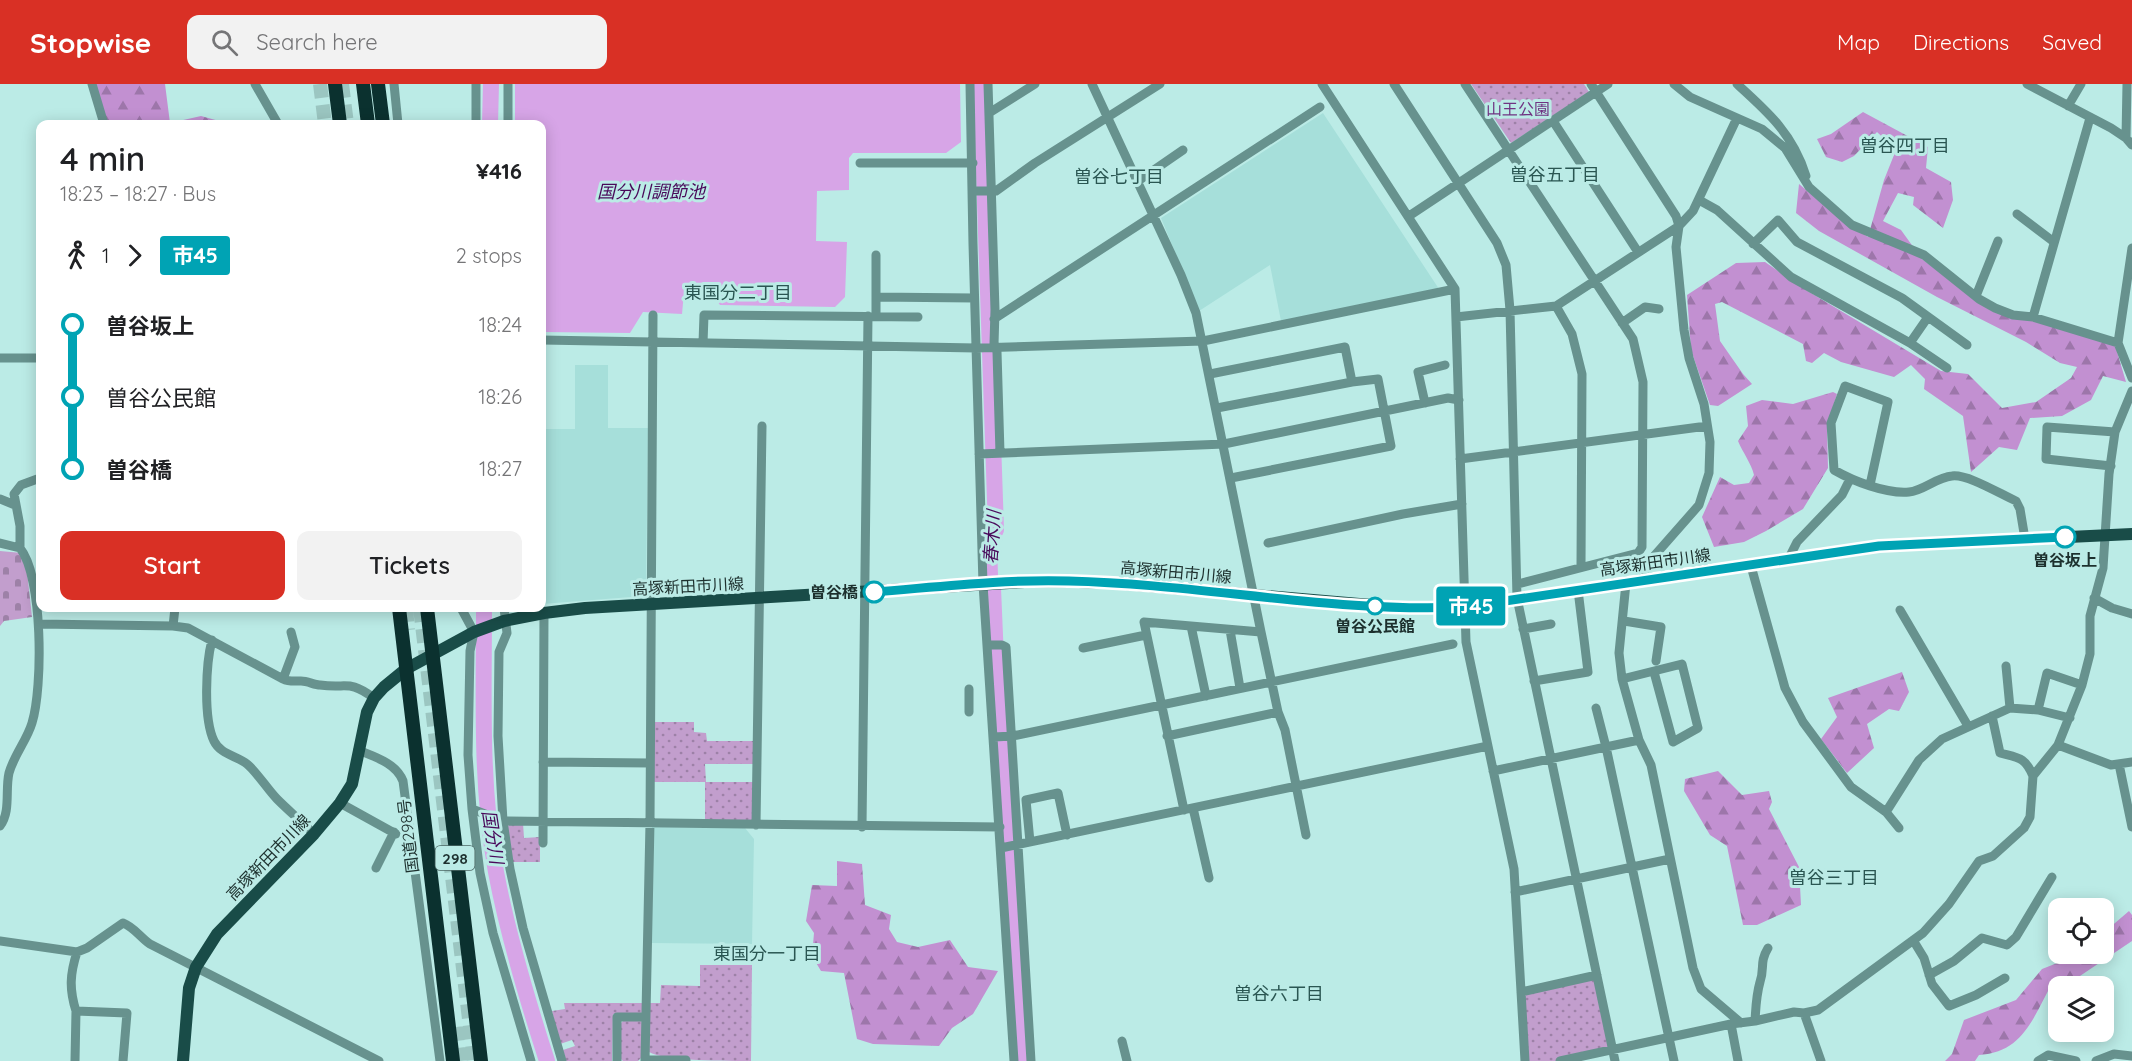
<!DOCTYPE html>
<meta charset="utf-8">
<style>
body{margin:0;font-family:Quicksand,"Noto Sans JP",sans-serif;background:#f2f2f2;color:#202124;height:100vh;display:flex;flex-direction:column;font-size:22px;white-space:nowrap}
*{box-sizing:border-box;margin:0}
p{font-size:20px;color:#757577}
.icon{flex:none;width:33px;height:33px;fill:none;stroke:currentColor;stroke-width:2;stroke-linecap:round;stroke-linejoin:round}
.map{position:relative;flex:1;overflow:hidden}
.sheet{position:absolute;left:36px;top:36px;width:510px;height:492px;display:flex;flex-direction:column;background:#fff;border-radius:12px;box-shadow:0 3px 15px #0003}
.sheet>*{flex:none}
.badge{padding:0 12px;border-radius:4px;font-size:21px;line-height:39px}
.fabs{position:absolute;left:2048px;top:814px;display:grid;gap:12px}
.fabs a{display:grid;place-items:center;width:66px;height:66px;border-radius:12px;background:#fff;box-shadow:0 3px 15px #0003;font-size:30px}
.map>.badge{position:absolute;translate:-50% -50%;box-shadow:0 0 0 3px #fff}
.legs{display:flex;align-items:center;gap:9px;height:66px;padding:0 24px;font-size:20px}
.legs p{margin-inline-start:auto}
.headline{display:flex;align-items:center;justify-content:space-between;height:102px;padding:0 24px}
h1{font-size:33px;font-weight:600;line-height:45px}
.primary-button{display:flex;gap:12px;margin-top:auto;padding:12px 24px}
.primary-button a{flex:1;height:69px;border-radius:12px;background:#d93025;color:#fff;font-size:24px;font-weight:600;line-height:69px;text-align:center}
.primary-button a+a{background:#f2f2f2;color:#202124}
ul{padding:0 24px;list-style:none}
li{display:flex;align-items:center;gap:21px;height:72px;font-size:22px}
li i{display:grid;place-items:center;width:9px;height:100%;margin:0 8px;background:currentColor}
li i::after{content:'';width:15px;height:15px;margin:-8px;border:4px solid;border-radius:50%;background:#fff}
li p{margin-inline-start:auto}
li:first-child i{background:linear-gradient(#0000 50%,currentColor 0)}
li:last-child i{background:linear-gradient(currentColor 50%,#0000 0)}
header{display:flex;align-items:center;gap:36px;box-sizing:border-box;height:84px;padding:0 30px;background:#d93025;color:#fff}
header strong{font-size:28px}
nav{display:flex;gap:33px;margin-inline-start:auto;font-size:21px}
.search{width:420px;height:54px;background:#f2f2f2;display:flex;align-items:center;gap:15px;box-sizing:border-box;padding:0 21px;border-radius:12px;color:#757577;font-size:22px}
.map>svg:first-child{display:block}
.built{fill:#a6dfda}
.green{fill:url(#green-dots)}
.forest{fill:url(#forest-firs)}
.cemetery{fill:url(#cemetery-stones)}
.water{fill:#d7a5e7}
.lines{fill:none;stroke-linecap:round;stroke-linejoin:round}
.river{stroke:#d7a5e7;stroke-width:16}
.highway-tunnel{stroke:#9bc6c1;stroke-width:14;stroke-dasharray:14 7;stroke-linecap:butt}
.minor{stroke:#67928e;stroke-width:9}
.major{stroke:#194c48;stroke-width:12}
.highway{stroke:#0b312f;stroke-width:14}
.line-1-casing{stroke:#fff;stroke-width:14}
.line-1{stroke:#00a3b4;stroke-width:9}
.stop-1-dot{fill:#fff;stroke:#00a3b4;stroke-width:3}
.labels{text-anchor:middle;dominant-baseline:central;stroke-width:6;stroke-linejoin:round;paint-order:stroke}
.shield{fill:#bbebe6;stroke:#4c6865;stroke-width:1.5}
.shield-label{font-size:15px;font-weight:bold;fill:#1d302e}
.park-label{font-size:16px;fill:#703482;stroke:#bbebe6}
.stop-label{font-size:16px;font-weight:bold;fill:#1d302e;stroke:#bbebe6}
.street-label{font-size:16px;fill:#1d302e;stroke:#bbebe6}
.neighbourhood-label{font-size:18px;fill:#2a5652;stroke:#bbebe6}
.water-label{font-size:18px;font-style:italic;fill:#49095a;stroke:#bbebe6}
</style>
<header>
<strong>Stopwise</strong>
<div class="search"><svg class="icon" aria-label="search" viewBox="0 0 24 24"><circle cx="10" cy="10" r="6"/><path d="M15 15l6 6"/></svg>Search here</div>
<nav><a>Map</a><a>Directions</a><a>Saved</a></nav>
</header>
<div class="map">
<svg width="2132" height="977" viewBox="0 0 2132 977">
<defs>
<pattern id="green-dots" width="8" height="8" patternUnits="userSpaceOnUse" patternTransform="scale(1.5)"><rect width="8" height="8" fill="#c29ecd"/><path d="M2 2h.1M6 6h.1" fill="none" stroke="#9d81a7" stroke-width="1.8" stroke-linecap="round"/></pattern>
<pattern id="forest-firs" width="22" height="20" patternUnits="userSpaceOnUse" patternTransform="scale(1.5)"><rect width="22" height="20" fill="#c290d1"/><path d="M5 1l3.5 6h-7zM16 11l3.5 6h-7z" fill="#9d76aa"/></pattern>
<pattern id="cemetery-stones" width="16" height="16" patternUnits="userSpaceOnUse" patternTransform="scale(1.5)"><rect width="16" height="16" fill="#c29ecd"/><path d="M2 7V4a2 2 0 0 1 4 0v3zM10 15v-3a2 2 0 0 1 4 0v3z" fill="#9d81a7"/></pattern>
</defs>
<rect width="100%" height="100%" fill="#bbebe6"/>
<!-- built -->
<path class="built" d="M1323,29L1439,205L1281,237L1270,181L1199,227L1161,134Z
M575,281H608V344H648L646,510L644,512L542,520V345H575Z
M652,743L745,744L754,755L752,860L651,859Z"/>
<!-- green -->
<path class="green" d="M1471,0H1584L1589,8L1511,59Z
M653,638H694V648L706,649L707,657H754V680H705L706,698H754L753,736L705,737V698H653Z
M510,739H523L524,754L540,753V778H513L507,743Z
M700,881H752L751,977C730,977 663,977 649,968L650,919H660L661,901L700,902Z
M1597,891L1613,966L1559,977H1526L1521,908Z
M564,919H643V927L640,930H613L612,977H566L563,966L575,962L572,956L560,960L552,927L565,925Z
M624,936H641L642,939V973L638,977H623L620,974L621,939Z"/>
<!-- forest -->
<path class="forest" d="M95,0H165L170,39L201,32L230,40H107Z
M1863,28L1928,63L1926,84L1951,98L1953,116L1943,144L1913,121L1914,113L1898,109L1883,137L1901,146L1922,175L1992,227L2041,239L2115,261L2126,298L2103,292L2091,316L2062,332L2030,334L2017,366L1999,363L1971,388L1963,332L1924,305L1925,295L1911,281L1894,293L1841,278L1824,269L1812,279L1806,277L1803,260L1722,218L1715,220L1720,257L1743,290L1752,300L1718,322L1710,321L1691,266L1687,211L1736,179L1765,178L1806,206L1941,287L1968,290L2002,324L2036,318L2071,294L2077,283L2060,279L2026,258L1937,213L1819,147L1796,129L1799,100L1841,135L1868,153L1884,96L1896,66L1877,48L1854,72L1842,78L1826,73L1817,55L1831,50Z
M1833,308L1837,310L1827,342L1828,384L1803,425L1766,447L1744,458L1714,463L1702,433L1720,393L1734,401L1749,399L1754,391C1751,379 1743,369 1738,357L1748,342L1746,322L1762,316L1793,320Z
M1902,588L1909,608L1899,627L1889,625L1867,640L1874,664L1847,689L1821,655L1837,633L1828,614Z
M1718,687L1742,711L1769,707L1772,718L1769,725L1799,783L1801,821L1757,841H1743L1727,762L1710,751L1684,707L1685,695Z
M837,777L862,780L865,821L891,831L889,845L897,858L918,863L950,856L968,883L998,887L973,930L952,944L939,962L873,960L857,955L844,889L821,887L812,872L814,849L806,837L812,801L837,802Z
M2129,827L2132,831V857L2074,896L2069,903H2063L2053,898C2033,933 2024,968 1979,971L1975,977H1945L1952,970L1964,936L2016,916L2042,885L2070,874L2086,872L2091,876L2099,870H2103V866L2108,862V845Z"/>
<!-- cemetery -->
<path class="cemetery" d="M0,467L22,469L26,478L32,533L4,537L0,542Z"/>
<!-- water -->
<path class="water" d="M515,0H960L961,58L946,69H853L849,74V106L817,107L816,157L847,158L845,213L835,223L720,221L711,208H684L682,230L643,228L630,249L542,248V40H515Z"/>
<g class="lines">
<!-- river -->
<path class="river" d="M981,0L996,446L989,457L990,492L993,504L996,575L999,580L1024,977
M490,40L491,0
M484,524C484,612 480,700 496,788C508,852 527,915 547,977"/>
<!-- highway-tunnel -->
<path class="highway-tunnel" d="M320,0L325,40
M342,0L347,40
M406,524L408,546
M420,524L474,977
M456,943L460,977"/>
<!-- minor -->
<path class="minor" d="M92,0L104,40
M255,0L278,40
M394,0L398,40
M970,0L973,160L983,500L1014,977
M988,0L995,226L994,260L997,268L1000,369
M1092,0L1181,191L1196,229L1261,548L1278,628L1285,646L1306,751
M1322,0L1455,205L1466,558L1514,785L1525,977
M1394,0L1497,159L1506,181L1510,226L1517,514L1615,977
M1465,0L1633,255L1643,298L1642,463L1638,469L1518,500
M1591,0L1676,132L1679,142L1676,163L1684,246L1689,274L1704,320L1710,358L1709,389L1699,421L1648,479L1643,496
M1674,0L1690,13L1762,45L1785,64L1809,103L1852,141L1924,171L1979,215L1995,224L2013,231L2033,233L2118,259
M1737,0C1768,28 1793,50 1806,92
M2027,0L2111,44L2126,54L2132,61
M2068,22L2081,0
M989,29L1035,0
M1553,37L1638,168
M476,40V0
M508,40V0
M2126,54L2127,0
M860,79H973
M1138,97L1183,66
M972,107H996L1035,79L1160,0
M1699,116L1717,126L1791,193L1910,259L1947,284
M2017,130L2054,158
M1409,132L1608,0
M1753,160L1778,136L1797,158L1902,214L1967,261
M2132,164L2118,259L2132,294
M876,171V232
M1976,212L1998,157
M876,213L974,214
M1556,222L1572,250L1582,290L1581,483
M1456,233L1556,222L1679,142L1693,127L1737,34
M2033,233L2090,34
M994,235L1320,23
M1622,239L1645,223L1659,225
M542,256L976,264L1203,257L1455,205
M703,259L704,231L918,233
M1910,259L1928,233
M0,274H40
M1210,290L1345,263L1352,298
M1425,319L1418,288L1445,281
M1217,324L1352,298L1378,295L1391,362L1231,394
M979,370L1224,360L1448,314L1459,316
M1460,375L1707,342
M2111,382L2046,375L2047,343L2115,348
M1870,401L1888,318L1845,302L1831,339L1834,386C1853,397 1886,410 1909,408C1923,407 1937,393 1952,392C1968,390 2000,410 2016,417L2020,425L2025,455
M0,415L15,421
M0,459L20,464C43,493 43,603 32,639C27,656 14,671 9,689C5,706 11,728 0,742
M1268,459L1403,430L1462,420
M20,464V442L14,410L21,401L40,394
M1788,476L1797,458L1842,411L1850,395
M1751,482L1785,604L1803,638L1851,703L1886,728L1919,676L1942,655L2010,624L2038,626L2070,634
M1626,499L1619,569L1622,595L1639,656L1651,681L1693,884L1701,905L1741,939
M2094,514L2112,524L2132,530
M461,524L474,548L470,567L468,671L472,725L480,789L493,849L531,977
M504,524L507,549L499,568L498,652L503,737L510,785L523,844L562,977
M1900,526L1968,642
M1624,537L1661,543L1656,577
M39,540L173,542L188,544L283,595C289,598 294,597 301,597C308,597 314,601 320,601C348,605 348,595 374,614
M173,542L175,524
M1191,542L1206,612
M1523,545L1551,540
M1230,546L1240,604
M212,556C206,579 203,634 214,657C220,670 237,672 247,680C256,687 268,706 277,715C289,727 302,738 314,750
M988,561H1002L1006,563L1031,977
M1083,564L1146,551
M2006,582L2010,624
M283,595L295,563L291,548
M1622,595L1682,580L1698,644L1673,658L1654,588
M1534,597L1588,588L1578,506
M1596,624L1606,663L1674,977
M2038,626L2047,589L2082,601
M969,628V605
M1992,632L2000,669C2019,674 2025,673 2033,692
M1167,652L1278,628
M994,653L1013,652L1453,560
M2058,661L2111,681L2132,678
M358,666C375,673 396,679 403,697L440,977
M543,678L650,679
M2119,680L2132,743
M1493,687L1639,656
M340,719L396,750
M1193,724L1209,794
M472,725L503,737L1000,743
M1184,726L1144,538L1261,548
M1886,728L1899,744
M756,741L762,342
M862,743L868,232
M1030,758L1026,716L1058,709L1067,751
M543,759L544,529
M1001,764L1488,662
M376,784L394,748
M1515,808L1670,775
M1913,856L1924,874L1932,900L1949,922L1976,911L2005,894
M0,857L77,868L87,864L123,839C134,843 141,854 150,860L379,977
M77,868C70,890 69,905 76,927L127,929L123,977
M1929,891L1954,877L1982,854L2007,861L2016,853L2052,793
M1521,908L1597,891
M1804,929L1821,977
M1755,937C1756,922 1756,912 1760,898C1765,884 1759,879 1768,864
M1731,940L1738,977
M1122,957L1127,977
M645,976H686
M75,977L76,927
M617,977V933H646
M645,977L650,739L653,231
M1560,977L1731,940L1755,937L1794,928L1804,929L1818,926L1923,849L1949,820L1979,777L1993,772L2024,744L2030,733L2033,692L2058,661L2082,601L2090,570V532L2103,484L2109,390L2115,348L2132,307
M2038,977L2048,971L2076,977
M2096,977L2114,970L2132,972"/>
<!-- major -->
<path class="major" d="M183,977L189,904L196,883L217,850L314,750L340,719L352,700L367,628L374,614L384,603L406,585L474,548L504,537L544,529L585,524L1042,497L1114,499L1406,524L1464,523L1879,462L2132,450"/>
<!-- highway -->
<path class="highway" d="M335,0L340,40
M363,0L368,40
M378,0L383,40
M399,524L453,977
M427,524L481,977"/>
</g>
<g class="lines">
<defs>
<path id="line-1" d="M874,508C938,503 1004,495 1069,497C1201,500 1332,529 1464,523L1879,462L2065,453"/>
</defs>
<!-- line-1 casing -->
<use href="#line-1" class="line-1-casing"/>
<!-- line-1 -->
<use href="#line-1" class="line-1"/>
</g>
<!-- markers -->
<g class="stop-1-dot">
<circle cx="2065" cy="453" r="10"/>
<circle cx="874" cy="508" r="10"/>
<circle cx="1375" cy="522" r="8"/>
</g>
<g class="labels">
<!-- shield labels -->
<rect class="shield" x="435.5" y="762" width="39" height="24" rx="4.5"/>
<g class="shield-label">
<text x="455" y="774">298</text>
</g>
<!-- park labels -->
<g class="park-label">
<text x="1518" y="25">山王公園</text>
</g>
<!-- stop labels -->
<g class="stop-label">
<text x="2065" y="476">曽谷坂上</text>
<text x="858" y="508" text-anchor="end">曽谷橋</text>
<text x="1375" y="542">曽谷公民館</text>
</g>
<!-- street labels -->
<g class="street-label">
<text transform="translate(1655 478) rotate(-8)">高塚新田市川線</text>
<text transform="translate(1176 488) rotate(5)">高塚新田市川線</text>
<text transform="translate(688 502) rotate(-3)">高塚新田市川線</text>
<text transform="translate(408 752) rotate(-97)">国道298号</text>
<text transform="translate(268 773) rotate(-46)">高塚新田市川線</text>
</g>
<!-- neighbourhood labels -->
<g class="neighbourhood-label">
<text x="1905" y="61">曽谷四丁目</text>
<text x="1555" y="90">曽谷五丁目</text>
<text x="1119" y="92">曽谷七丁目</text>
<text x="738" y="208">東国分二丁目</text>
<text x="1834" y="793">曽谷三丁目</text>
<text x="767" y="869">東国分一丁目</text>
<text x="1279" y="909">曽谷六丁目</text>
</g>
<!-- water labels -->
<g class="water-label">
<text x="651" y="107">国分川調節池</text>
<text transform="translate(992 453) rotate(-86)">春木川</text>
<text transform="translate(493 753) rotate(81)">国分川</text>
</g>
</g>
</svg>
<div class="fabs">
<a><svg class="icon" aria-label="locate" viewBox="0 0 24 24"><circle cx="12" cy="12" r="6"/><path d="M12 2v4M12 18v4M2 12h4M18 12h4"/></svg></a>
<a><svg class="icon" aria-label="layers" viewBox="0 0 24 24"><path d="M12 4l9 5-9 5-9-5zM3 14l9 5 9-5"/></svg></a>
</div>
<b class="badge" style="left:1471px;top:522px;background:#00a3b4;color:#fff">市45</b>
<section class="sheet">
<div class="headline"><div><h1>4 min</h1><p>18:23 – 18:27 · Bus</p></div><b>¥416</b></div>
<div class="legs"><svg class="icon" aria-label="walk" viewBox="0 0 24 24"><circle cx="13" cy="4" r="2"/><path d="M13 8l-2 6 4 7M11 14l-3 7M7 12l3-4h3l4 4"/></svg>1<svg class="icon" aria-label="forward" viewBox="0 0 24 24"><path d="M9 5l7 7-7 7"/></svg><b class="badge" style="background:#00a3b4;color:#fff">市45</b><p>2 stops</p></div>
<ul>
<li><i style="color:#00a3b4"></i><b>曽谷坂上</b><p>18:24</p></li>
<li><i style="color:#00a3b4"></i><span>曽谷公民館</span><p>18:26</p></li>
<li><i style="color:#00a3b4"></i><b>曽谷橋</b><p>18:27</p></li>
</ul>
<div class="primary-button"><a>Start</a><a>Tickets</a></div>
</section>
</div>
